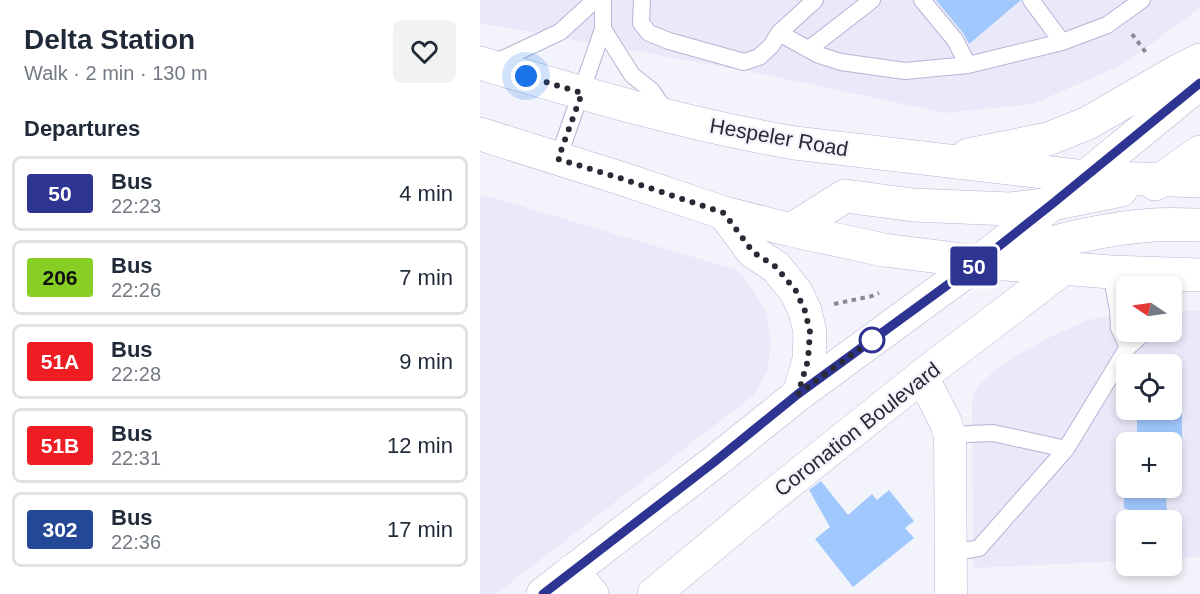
<!DOCTYPE html>
<meta charset="utf-8">
<style>
body{margin:0;font-family:Helvetica,sans-serif;background:#f2f2f3;color:#1f2937;height:100vh;display:flex;flex-direction:column;font-size:22px;white-space:nowrap}
*{box-sizing:border-box;margin:0}
p{font-size:20px;color:#747a83}
.icon{flex:none;width:33px;height:33px;fill:none;stroke:currentColor;stroke-width:2;stroke-linecap:round;stroke-linejoin:round}
.map{position:relative;flex:1;overflow:hidden}
.details{display:flex;flex-direction:column;background:#fff;width:480px}
.details>*{flex:none}
.badge{padding:0 12px;border-radius:4px;font-size:21px;line-height:39px}
.needle{width:39px;rotate:283deg}
.fabs{position:absolute;left:636px;top:276px;display:grid;gap:12px}
.fabs a{display:grid;place-items:center;width:66px;height:66px;border-radius:9px;background:#fff;box-shadow:0 3px 9px #0003;font-size:30px}
.you{position:absolute;width:30px;height:30px;margin:-15px;border:4px solid #fff;border-radius:50%;background:#1a73e8;box-shadow:0 0 0 9px #1a73e833}
.map>.badge{position:absolute;translate:-50% -50%;box-shadow:0 0 0 3px #fff}
h2{padding:0 24px;font-size:22px;line-height:54px}
.round{display:grid;place-items:center;flex:none;width:63px;height:63px;border-radius:9px;background:#f2f2f3}
.overview{display:flex;align-items:center;justify-content:space-between;height:102px;padding:0 24px}
h1{font-size:28px;font-weight:600;line-height:45px}
ul{padding:0;list-style:none}
li{display:flex;align-items:center;gap:18px;height:75px;margin:0 12px 9px;padding:0 12px;border:3px solid #e0e1e3;border-radius:9px}
li div{flex:1}
li b{display:block;font-size:22px}
li em{font-style:normal}
li .badge{min-width:66px;font-weight:700;text-align:center}
main{display:flex;flex:1;min-height:0}
.map>svg:first-child{display:block}
.built{fill:#e9e9fa;fill-rule:evenodd}
.building{fill:#a1c8fd}
.lines{fill:none;stroke-linecap:round;stroke-linejoin:round}
.service-casing{stroke:#b5b4d6;stroke-width:18}
.minor-casing{stroke:#b5b4d6;stroke-width:33}
.secondary-casing{stroke:#b5b4d6;stroke-width:34}
.primary-casing{stroke:#b5b4d6;stroke-width:34}
.path{stroke:#8b8b95;stroke-width:4;stroke-dasharray:4.5 4.5;stroke-linecap:butt}
.service{stroke:#fff;stroke-width:16}
.minor{stroke:#fff;stroke-width:32}
.secondary{stroke:#fff;stroke-width:33}
.primary{stroke:#fff;stroke-width:33}
.line-casing{stroke:#fff;stroke-width:14}
.line{stroke:#2e3491;stroke-width:9}
.walk{stroke:#2a2a37;stroke-width:6;stroke-dasharray:0 10.8}
.stop-dot{fill:#fff;stroke:#2e3491;stroke-width:3}
.labels{text-anchor:middle;dominant-baseline:central;stroke-width:4.5;stroke-linejoin:round;paint-order:stroke}
.street-label{font-size:21px;fill:#2a2a37;stroke:#f3f4fb}
</style>
<main>
<section class="details">
<div class="overview"><div><h1>Delta Station</h1><p>Walk · 2 min · 130 m</p></div><a class="round"><svg class="icon" aria-label="heart" viewBox="0 0 24 24"><path d="M12 20l-8-8c-3-5 5-10 8-4 3-6 11-1 8 4z"/></svg></a></div>
<h2>Departures</h2>
<ul>
<li><span class="badge" style="background:#2e3491;color:#fff">50</span><div><b>Bus</b><p>22:23</p></div><em>4 min</em></li>
<li><span class="badge" style="background:#87cf25;color:#111">206</span><div><b>Bus</b><p>22:26</p></div><em>7 min</em></li>
<li><span class="badge" style="background:#ee1d23;color:#fff">51A</span><div><b>Bus</b><p>22:28</p></div><em>9 min</em></li>
<li><span class="badge" style="background:#ee1d23;color:#fff">51B</span><div><b>Bus</b><p>22:31</p></div><em>12 min</em></li>
<li><span class="badge" style="background:#244895;color:#fff">302</span><div><b>Bus</b><p>22:36</p></div><em>17 min</em></li>
</ul>
</section>
<div class="map">
<svg width="720" height="594" viewBox="0 0 720 594">
<rect width="100%" height="100%" fill="#f3f4fb"/>
<!-- built -->
<path class="built" d="M0,0H720V8L644,64L553,104L465,113L272,72L0,23Z
M0,194L257,270L272,288L286,312L291,340L288,369L274,395L16,594H0Z
M720,310V557L692,558V520H646V561L493,568L492,407L493,395L498,386L513,372L534,357L566,339L608,320L646,313V332H692V311ZM646,364H692V410H646ZM646,442H692V488H646Z"/>
<!-- building -->
<path class="building" d="M456,0H541L489,44L483,33Z
M657,410H702V455H692V442H657Z
M646,453V488H686L687,520H672L644,508V455Z
M341,481L368,515L392,494L397,500L409,490L434,521L425,528L434,538L373,587L335,539L350,527L329,490Z"/>
<g class="lines">
<defs>
<path id="service" d="M162,0L161,23L169,33L189,41L264,62L279,57L291,46L299,33
M335,0L299,33L339,55L361,62L425,71L488,65L582,42
M442,0L475,40L488,65
M551,0L582,42L627,25L662,0
M123,29L152,75L171,90L188,114
M329,49L392,0
M10,65L80,32L115,0
M78,159L123,29V0
M631,272L638,310L639,328L648,347
M470,436L489,434L513,433L586,449
M472,553L499,548L586,449L648,347L665,332"/>
<path id="minor" d="M442,376L466,423L470,436L471,594"/>
<path id="secondary" d="M92,571L112,594
M63,594L233,463L319,394L499,262
M174,594L287,500L442,376L584,268"/>
<path id="primary" d="M0,63C104,94 208,125 315,143L605,177L720,181
M0,134L143,179L244,213L311,230L404,250L499,262L631,272L720,275
M488,155L568,139L608,123L696,72L720,60
M675,184L720,152
M244,213L273,252L296,267L316,292L325,311L330,332L329,360L319,394
M311,230L365,196L433,205L530,209L572,204L641,190
M524,256C573,242 623,228 674,225C689,224 705,225 720,225
M499,262L572,204L720,83"/>
</defs>
<!-- service casing -->
<use href="#service" class="service-casing"/>
<!-- minor casing -->
<use href="#minor" class="minor-casing"/>
<!-- secondary casing -->
<use href="#secondary" class="secondary-casing"/>
<!-- primary casing -->
<use href="#primary" class="primary-casing"/>
<!-- path -->
<path class="path" d="M652,34L667,54
M354,304L392,296L399,293"/>
<!-- service -->
<use href="#service" class="service"/>
<!-- minor -->
<use href="#minor" class="minor"/>
<!-- secondary -->
<use href="#secondary" class="secondary"/>
<!-- primary -->
<use href="#primary" class="primary"/>
</g>
<g class="lines">
<defs>
<path id="line" d="M63,594L233,463L318,394L499,262L572,204L720,83"/>
</defs>
<!-- line casing -->
<use href="#line" class="line-casing"/>
<!-- line -->
<use href="#line" class="line"/>
<!-- walk -->
<path class="walk" d="M46,76L102,93L78,159L143,179L244,213L273,252L296,267L316,291L325,311L330,332L328,360L318,394L392,340"/>
</g>
<!-- markers -->
<circle class="stop-dot" cx="392" cy="340" r="12"/>
<g class="labels">
<!-- street labels -->
<g class="street-label">
<text transform="translate(299 137) rotate(10)">Hespeler Road</text>
<text transform="translate(377 429) rotate(-38)">Coronation Boulevard</text>
</g>
</g>
</svg>
<div class="fabs">
<a><svg class="needle" viewBox="-14 -14 28 28"><path d="M0-13l5 13h-10z" fill="#e53935"/><path d="M0 13l5-13h-10z" fill="#747a83"/></svg></a>
<a><svg class="icon" aria-label="locate" viewBox="0 0 24 24"><circle cx="12" cy="12" r="6"/><path d="M12 2v4M12 18v4M2 12h4M18 12h4"/></svg></a>
<a>+</a>
<a>−</a>
</div>
<div class="you" style="left:46px;top:76px"></div>
<b class="badge" style="left:494px;top:266px;background:#2e3491;color:#fff">50</b>
</div>
</main>
